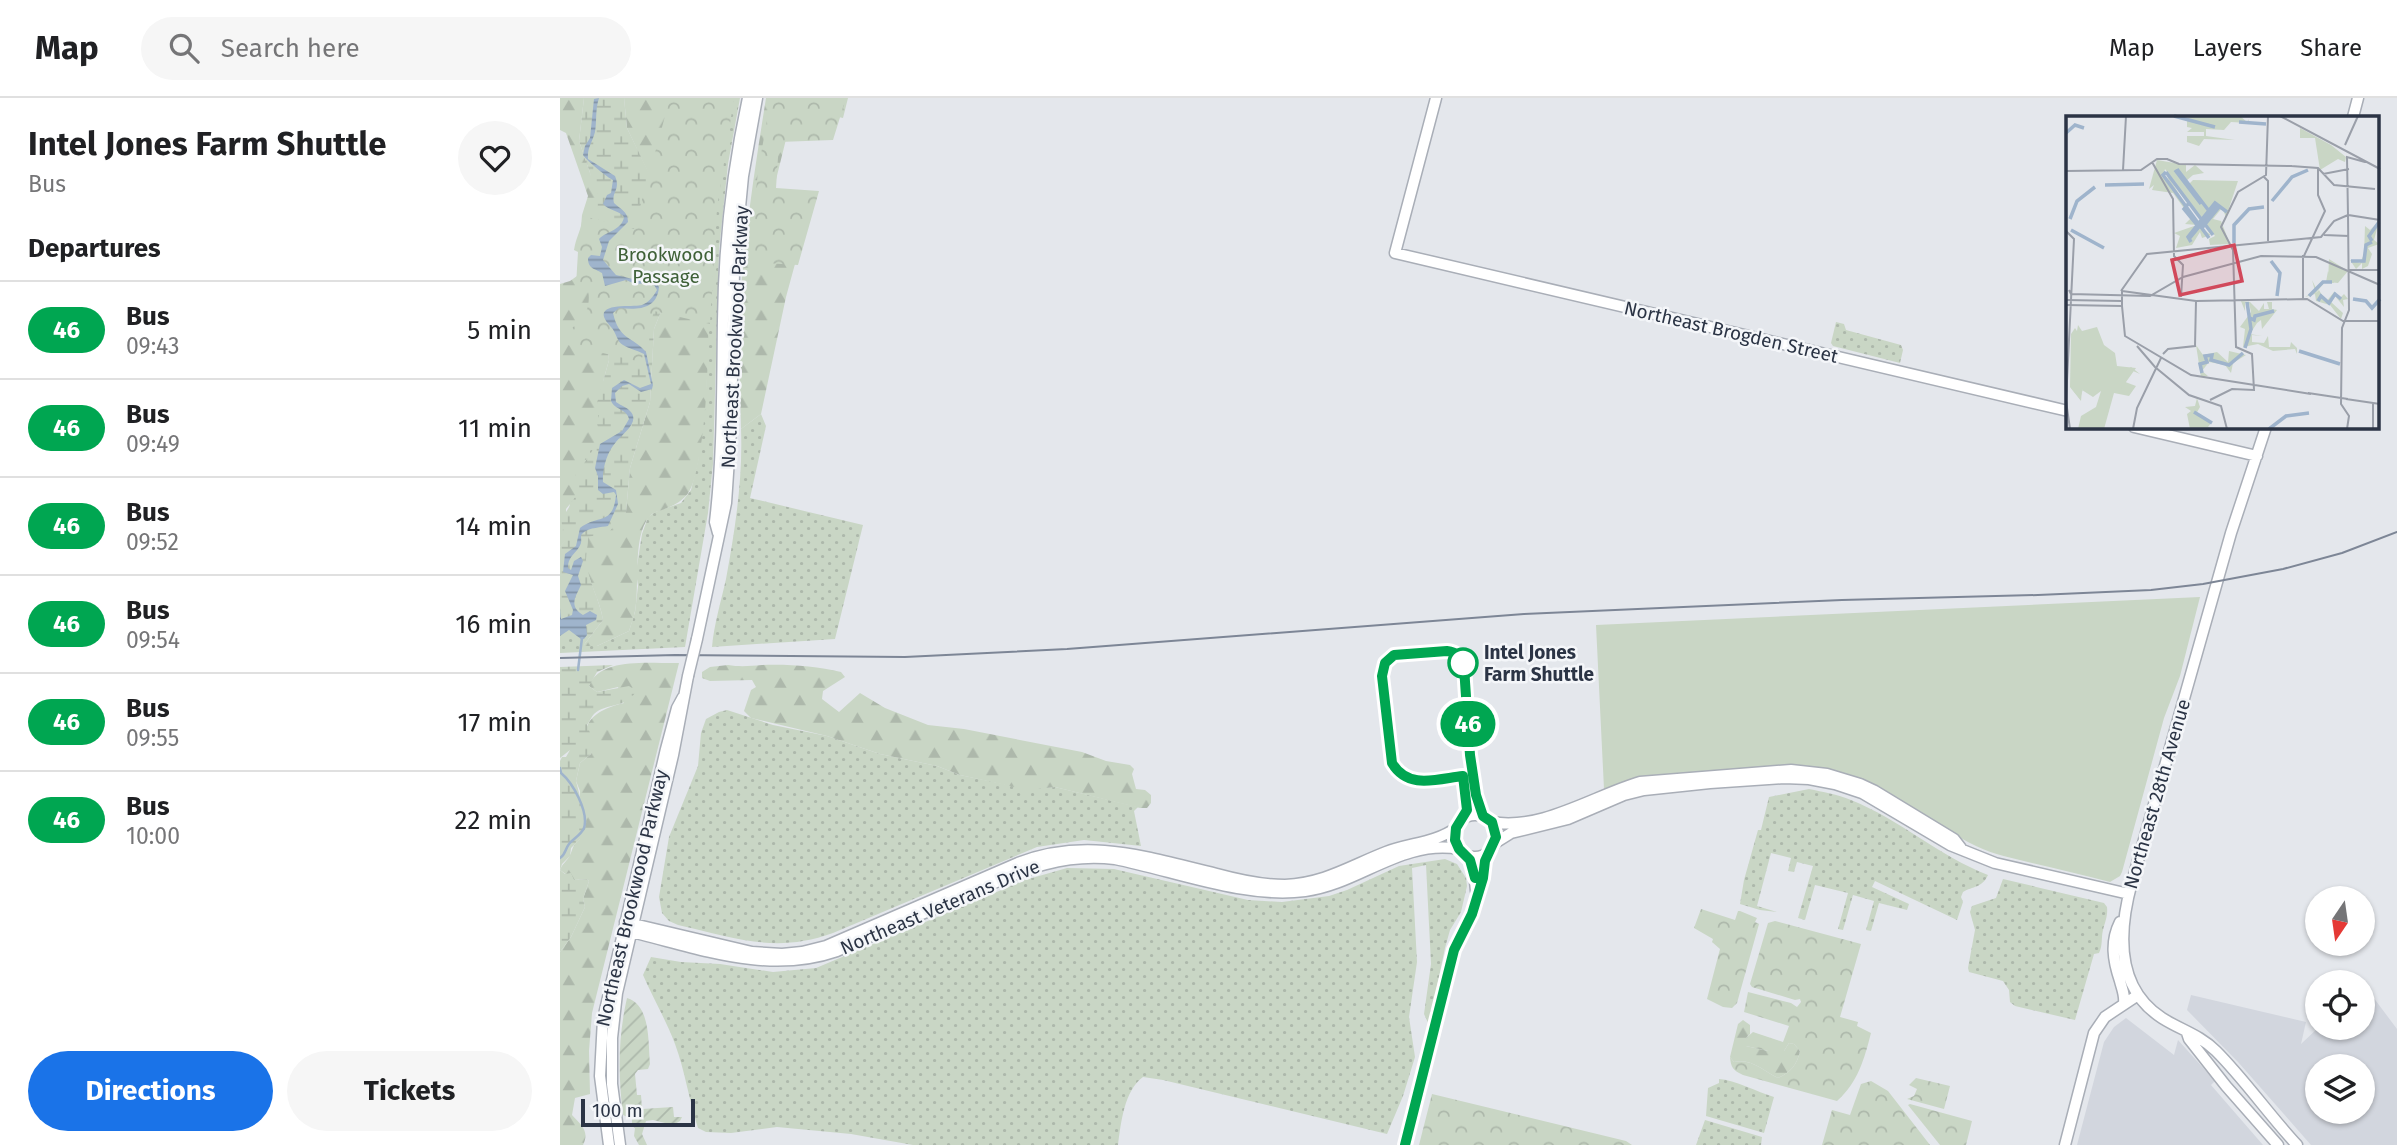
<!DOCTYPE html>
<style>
body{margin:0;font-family:"Fira Sans",sans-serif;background:#f6f6f6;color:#202124;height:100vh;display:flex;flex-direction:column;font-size:26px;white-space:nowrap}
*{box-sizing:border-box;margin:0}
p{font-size:23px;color:#757577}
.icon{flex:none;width:38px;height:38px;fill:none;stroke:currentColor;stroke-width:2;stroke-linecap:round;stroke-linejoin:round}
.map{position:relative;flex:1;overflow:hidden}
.sheet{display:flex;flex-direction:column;background:#fff;width:560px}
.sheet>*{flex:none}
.badge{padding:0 14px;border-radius:23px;font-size:24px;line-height:46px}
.needle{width:46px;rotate:193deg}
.fabs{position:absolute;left:1745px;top:788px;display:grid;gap:14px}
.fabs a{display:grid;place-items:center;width:70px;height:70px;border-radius:50%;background:#fff;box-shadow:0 2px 5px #0004;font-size:35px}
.scale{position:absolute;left:21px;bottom:18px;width:114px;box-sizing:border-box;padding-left:7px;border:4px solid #2b3445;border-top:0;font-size:19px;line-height:24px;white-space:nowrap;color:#2b3445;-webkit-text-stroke:5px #f4f6f9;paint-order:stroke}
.map>.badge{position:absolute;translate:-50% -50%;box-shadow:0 0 0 4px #fff}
h2{padding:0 28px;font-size:26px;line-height:63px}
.round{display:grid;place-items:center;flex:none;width:74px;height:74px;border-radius:37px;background:#f6f6f6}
.overview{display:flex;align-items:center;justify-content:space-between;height:119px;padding:0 28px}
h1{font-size:33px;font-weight:700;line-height:52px}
.cta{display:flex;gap:14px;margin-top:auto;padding:14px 28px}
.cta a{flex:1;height:80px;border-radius:42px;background:#1a73e8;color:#fff;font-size:28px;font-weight:700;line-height:80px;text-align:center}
.cta a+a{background:#f6f6f6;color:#202124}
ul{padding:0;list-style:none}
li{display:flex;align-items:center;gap:21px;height:98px;padding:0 28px;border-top:2px solid #e0e0e0}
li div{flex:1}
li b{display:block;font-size:26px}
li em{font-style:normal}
li .badge{min-width:77px;font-weight:700;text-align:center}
header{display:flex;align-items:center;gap:42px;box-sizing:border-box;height:98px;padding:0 35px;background:#fff;border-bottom:2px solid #e0e0e0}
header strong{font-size:33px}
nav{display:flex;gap:38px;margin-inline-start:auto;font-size:24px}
.search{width:490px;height:63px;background:#f6f6f6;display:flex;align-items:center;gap:18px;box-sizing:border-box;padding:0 24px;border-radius:38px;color:#757577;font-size:26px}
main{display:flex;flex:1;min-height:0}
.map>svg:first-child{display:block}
.built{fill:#d2d6de;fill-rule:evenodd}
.grass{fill:url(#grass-dots)}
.forest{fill:url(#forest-firs)}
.wetland{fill:url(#wetland-marsh)}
.park{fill:url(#park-crowns)}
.garden{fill:url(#garden-furrows)}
.pitch{fill:#c9d6c5}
.water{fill:url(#water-rules)}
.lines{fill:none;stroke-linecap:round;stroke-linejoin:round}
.stream{stroke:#9fb4cc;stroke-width:2.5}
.secondary-casing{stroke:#a9aeb7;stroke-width:13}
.secondary{stroke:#fff;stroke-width:10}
.tram{stroke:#7d8696;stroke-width:2}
.secondary-bridge-casing{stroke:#a9aeb7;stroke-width:13;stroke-linecap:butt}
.secondary-bridge{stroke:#fff;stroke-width:10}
.line-casing{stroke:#fff;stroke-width:16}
.line{stroke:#00a651;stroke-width:10}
.stop-dot{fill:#fff;stroke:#00a651;stroke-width:3.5}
.labels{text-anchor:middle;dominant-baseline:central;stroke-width:5;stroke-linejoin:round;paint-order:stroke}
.park-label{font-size:19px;fill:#3f6138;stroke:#f4f6f9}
.street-label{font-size:19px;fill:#2b3445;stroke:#f4f6f9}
.stop-label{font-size:19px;font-weight:bold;fill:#2b3445;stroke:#f4f6f9;text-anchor:start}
.inset-river{fill:none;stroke:#9fb4cc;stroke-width:3.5}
.inset-road{fill:none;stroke:#9a9fa9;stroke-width:2}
.view{fill:#d1495b;fill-opacity:0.15;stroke:#d1495b;stroke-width:3.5}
.inset-edge{fill:none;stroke:#2b3445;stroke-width:3.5}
</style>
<header>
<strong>Map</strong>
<div class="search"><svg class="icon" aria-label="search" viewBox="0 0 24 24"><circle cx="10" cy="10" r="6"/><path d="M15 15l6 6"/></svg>Search here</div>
<nav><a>Map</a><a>Layers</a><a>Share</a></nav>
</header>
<main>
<section class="sheet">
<div class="overview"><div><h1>Intel Jones Farm Shuttle</h1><p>Bus</p></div><a class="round"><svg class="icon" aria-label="heart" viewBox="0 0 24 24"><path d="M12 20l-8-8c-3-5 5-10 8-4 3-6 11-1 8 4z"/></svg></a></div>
<h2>Departures</h2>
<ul>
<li><span class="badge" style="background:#00a651;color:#fff">46</span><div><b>Bus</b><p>09:43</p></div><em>5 min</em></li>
<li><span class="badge" style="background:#00a651;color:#fff">46</span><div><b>Bus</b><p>09:49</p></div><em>11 min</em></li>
<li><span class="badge" style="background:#00a651;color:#fff">46</span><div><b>Bus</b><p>09:52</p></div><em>14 min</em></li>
<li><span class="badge" style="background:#00a651;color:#fff">46</span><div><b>Bus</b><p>09:54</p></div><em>16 min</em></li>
<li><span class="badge" style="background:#00a651;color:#fff">46</span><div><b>Bus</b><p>09:55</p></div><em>17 min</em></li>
<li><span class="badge" style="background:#00a651;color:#fff">46</span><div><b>Bus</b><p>10:00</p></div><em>22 min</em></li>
</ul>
<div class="cta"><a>Directions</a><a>Tickets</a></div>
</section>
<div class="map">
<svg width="1837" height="1047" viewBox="0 0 1837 1047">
<defs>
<pattern id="grass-dots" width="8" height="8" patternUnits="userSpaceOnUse" patternTransform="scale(1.75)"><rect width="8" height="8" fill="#c9d6c5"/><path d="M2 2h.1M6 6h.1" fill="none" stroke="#adb8ab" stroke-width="1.8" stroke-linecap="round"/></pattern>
<pattern id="forest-firs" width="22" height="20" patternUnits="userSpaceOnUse" patternTransform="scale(1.75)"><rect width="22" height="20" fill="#c9d6c5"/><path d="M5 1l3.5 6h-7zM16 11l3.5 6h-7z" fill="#adb8ab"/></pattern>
<pattern id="wetland-marsh" width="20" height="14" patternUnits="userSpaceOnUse" patternTransform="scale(1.75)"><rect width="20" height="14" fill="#c9d6c5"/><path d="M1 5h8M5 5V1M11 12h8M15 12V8" fill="none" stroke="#adb8ab"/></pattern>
<pattern id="park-crowns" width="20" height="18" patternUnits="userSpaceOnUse" patternTransform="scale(1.75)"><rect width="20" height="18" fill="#c9d6c5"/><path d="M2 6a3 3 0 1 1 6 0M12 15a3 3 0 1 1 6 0" fill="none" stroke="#adb8ab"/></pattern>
<pattern id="garden-furrows" width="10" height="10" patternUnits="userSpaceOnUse" patternTransform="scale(1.75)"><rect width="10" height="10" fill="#c9d6c5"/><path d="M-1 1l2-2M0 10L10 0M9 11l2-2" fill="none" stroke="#adb8ab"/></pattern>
<pattern id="water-rules" width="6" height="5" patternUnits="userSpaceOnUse" patternTransform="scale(1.75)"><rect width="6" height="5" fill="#9fb4cc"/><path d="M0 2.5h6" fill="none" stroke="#8293a7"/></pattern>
</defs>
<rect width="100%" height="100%" fill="#e4e7ec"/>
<!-- built -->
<path class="built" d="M1804,887L1837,931V1047H1751L1678,964L1627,912L1631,897L1746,924L1741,946L1759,929H1802ZM1757,968H1802V1013H1757Z
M1566,920L1614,957L1618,942L1655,983L1651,987L1703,1047H1517L1544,944L1554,929Z"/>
<!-- grass -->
<path class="grass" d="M24,0H64L24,548H37L69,533L75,514L78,488L76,474L82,436L88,419L95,414L121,405L131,392L138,363L146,292L150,155L142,106L173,0H180L168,66L159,152L153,366L148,415L125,549L0,555V449L6,444L36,144Z
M1276,224L1284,226L1286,232L1341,247L1343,252L1340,265L1273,248L1271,245Z
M201,316L206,328L190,400L303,427L275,541L152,549C154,526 161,504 166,481C175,432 183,381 181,331Z
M167,612L213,627L267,638L320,656L377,668L400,677L468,691L495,689L578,709L574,713L581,748L524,742L477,749L273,835C215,856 176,840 118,827L109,823L102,815L99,799L109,739L138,668L141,635L146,621L159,614Z
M1249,691C1263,694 1277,696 1291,702C1339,721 1379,758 1428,777C1422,790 1413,788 1403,794L1401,799L1403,804L1397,822L1315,783L1312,789L1349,806L1347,812L1319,805L1311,833L1306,832L1314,803L1293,797L1283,832L1278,831L1288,795L1255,787L1245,822L1238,820L1253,768L1237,764L1234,774L1228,773L1231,760L1211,755L1197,808L1217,814L1200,812L1180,806L1184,782L1198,732H1201L1209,699Z
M885,761L897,766L906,780L907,788L901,814L890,832L885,850L869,927L864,916L871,866L866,767L852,770L857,864L849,919L855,959L843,998L827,1036L603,982L583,979C564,993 561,1025 558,1047H353L291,1036L217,1029L171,1035L146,1034L138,1030C129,1002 125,973 115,946C106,922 93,900 83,877L91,859L121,864L160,866L213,874L256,870L465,782L507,770L554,771L688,802L722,804L769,798L787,792L839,768Z
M1443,781L1544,805L1547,809C1548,818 1545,824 1543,832C1541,840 1543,847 1539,855L1534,856L1515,922L1455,908L1450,904L1449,892L1443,883L1409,874L1408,870L1415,832L1410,814L1412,808L1436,800Z
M1159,981C1175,982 1197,994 1214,999L1204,1035L1146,1018L1148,990L1159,985Z
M1145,1022L1202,1039L1201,1047H1136Z"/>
<!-- forest -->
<path class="forest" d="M0,0H24L19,43L37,95L49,262L37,305L40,335L14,381L18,396L6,411L7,441L0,449V186L10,183L17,178L22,117L28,98L6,35L0,32Z
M64,0H173C164,52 152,105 150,158C147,227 151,297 138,365C132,392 130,402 102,412C98,413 92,415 89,419C72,440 80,488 75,513C74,520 71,526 69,533L37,548H23L43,522C40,501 27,483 26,462C26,454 28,446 28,439L66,414L70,370L90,304L94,231L110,191L101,102L67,30Z
M206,0H288L283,20L234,9L207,118L244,133L226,199L201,316L181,331C180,284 178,238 181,191C186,127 196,63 206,0Z
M119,565L32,915L29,953L30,996L15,1000L12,1017C21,1027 30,1033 23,1047H0V854L11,839L25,809L23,801L29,783L27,781L14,782L0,772C2,766 6,764 9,759C14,751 10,750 20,741V693L16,683L20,665L31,656L32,651C14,624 41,610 64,605L58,589L37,594L29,588C40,558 93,566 119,565Z
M168,567C180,569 190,568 202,567C228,566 256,568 281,574L285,579L263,593L262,601L279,614L300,595L325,610L368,627L404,631L522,654L546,663L570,667L574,671L572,676L576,691L585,692L591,697V705L587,710H580L495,689L468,692L400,677L377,668L320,656L267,638L191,620L184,613L191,592L196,589L192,582L150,583L142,580V574L150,569Z
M1183,922L1190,927V936L1186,940V948L1208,953H1224L1229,945L1234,946L1240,953C1237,967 1231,974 1218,980C1203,973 1192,960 1174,964L1170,959L1178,926Z"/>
<!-- wetland -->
<path class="wetland" d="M24,0H64L67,30L102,102L110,191L94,231L90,304L70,370L66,414L49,434L28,439C28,446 26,455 26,462C28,483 40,502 43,522L23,548L8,538L0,541V449L6,441L1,424C7,408 23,397 14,381L15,378C24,365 46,340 36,324L39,318L37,305L49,262L37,95L19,43Z
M53,567L37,574L29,588L37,594L69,588L76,593C67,611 47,604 34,616C31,619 30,623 27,627L30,635L27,638L33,651L31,656L20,665L16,683L27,727L20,741L11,750L10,758L2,766L0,772L5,776L11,775L14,782L27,781L29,783L23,801L25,809L11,839L0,854V663L2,659H6L10,652L0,660V569Z"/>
<!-- park -->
<path class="park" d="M110,0H174L157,110L150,226L94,213L81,264L0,245V234C21,230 32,212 28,191L16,188L18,154L14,152C16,139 21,133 23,118L74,131Z
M211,0H286L273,42L219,44L216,90L259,93L238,167L189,164L198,73Z
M1141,811L1175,822L1178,813H1180L1197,820L1195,824L1199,826L1177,905L1172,910L1163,909L1147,901L1160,851L1152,844L1153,841L1134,830Z
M1215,823L1301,846L1280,919L1298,924L1297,928L1311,935C1304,962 1298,984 1277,1003L1183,977C1173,972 1171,970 1170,959L1174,964C1192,960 1203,973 1218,980C1231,974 1237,967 1240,953L1234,946L1229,945L1224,953H1208L1186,948V940L1193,934L1223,944L1229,928L1184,914L1188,894L1231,905L1237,909L1241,904L1240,901L1235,902L1192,889L1190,886L1208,825Z
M1356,980L1390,988L1384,1011L1347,1001L1354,998L1357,991L1349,987Z
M1311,983L1328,993L1370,1047H1262L1272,1012L1290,1017L1301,986Z
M872,996L1066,1043L1072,1047H859Z
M1350,1006L1412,1023L1406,1047H1380L1348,1007Z"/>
<!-- garden -->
<path class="garden" d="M67,900C91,907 88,945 90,966L88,971L78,972L75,976L77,997H81L82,1011L113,1009L114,1019H122L120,1023L113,1027L93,1022L86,1023L82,1036L87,1047H79L74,1038L75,1030L72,1028V1021L63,1017C58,977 58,939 67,900Z"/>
<!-- pitch -->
<path class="pitch" d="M1640,499L1620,578L1604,620L1562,774L1560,778L1550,784C1524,777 1498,771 1472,765C1453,760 1434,757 1416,748C1376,729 1342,698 1301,682C1255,663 1208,669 1159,672C1119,675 1082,676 1044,691L1036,527Z"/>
<!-- water -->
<path class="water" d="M39,0C35,12 37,23 35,34C32,45 27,50 28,61L55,78C61,92 51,94 54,105C60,111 68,113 68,124L49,143L43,162L56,177L81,183L92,180L99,189C97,212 77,212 59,210L53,215C59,242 72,238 86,254L93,287L92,291L81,294L69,286L62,288L55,295L56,304C61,308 67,309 70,313C81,324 62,336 56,344C47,354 42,371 43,384L56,392L58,406L48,428C42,429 29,430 24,434C19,438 22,439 21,445C17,456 8,457 8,470L11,472L14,463L21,459L23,463L18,478L21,487C16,498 8,508 23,517L30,513L37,517L36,522L26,527L27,537L24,541H21L9,532L0,538V510L1,521L12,517L13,512L5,493L13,477L3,474L5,456L16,448L20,430C38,416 53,428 56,397L54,394L43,396L38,392V378L35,370L40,346L62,333L69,321C67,311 55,312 51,303L52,290L64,282L80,290L91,286L84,256C77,252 69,251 63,247C57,244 56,234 51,229C25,202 76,210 82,207C89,204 93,199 97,192L93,185L75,186L66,182L45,188L42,175C34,170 28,171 28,160L31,157L40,158L42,149L39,141C47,133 62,132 64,119C59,112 49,113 43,106L47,97L51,95L53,82C48,80 27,63 23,57L25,48L30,40L34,1Z"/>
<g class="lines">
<!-- stream -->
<path class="stream" d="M18,572L22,540
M0,670L1,675C13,685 29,714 24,730C21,737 13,741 9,746C5,751 6,756 0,760"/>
<defs>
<path id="secondary" d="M876,0L835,155L1508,313
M1793,19L1798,0
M1574,329L1697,358
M1706,329L1671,435L1572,784C1559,831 1554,889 1602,920C1621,932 1640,937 1656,953C1685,982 1709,1017 1737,1047
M158,435L155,424C163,357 162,290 163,222C164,148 172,73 188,0
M137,541L166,405L171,331L174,172L183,78L197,0
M894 738a21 21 0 1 1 42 0a21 21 0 1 1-42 0Z
M932,724C981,733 1033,698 1080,684L1231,672L1267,676L1300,686L1315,693L1394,741L1401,750
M935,745L951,735L1008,721L1064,697L1084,692L1150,685L1224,680L1249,681L1275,686L1302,695L1390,747L1435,765L1569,796
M914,773L916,793
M65,824L192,854L222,856L242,854L266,848L458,765C528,738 588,760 657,776C679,782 702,787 725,787C765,785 790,768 826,754C849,745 875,745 896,730
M1560,824C1550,844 1553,862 1560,883C1562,891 1565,897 1564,905
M63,832C134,848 205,878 277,853C318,835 359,817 401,799C454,777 495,754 555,761C615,773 684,801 745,793C799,786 842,741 899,751
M1627,935L1629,941L1666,988L1718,1047
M49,1047L40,978L43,921L106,651L117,610L123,599
M60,1047L52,986V940L57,895L113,657L128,578
M845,1047L894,852L915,808L928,754
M1505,1047L1534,935L1545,919L1578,897"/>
</defs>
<!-- secondary casing -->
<use href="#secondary" class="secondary-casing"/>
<!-- secondary -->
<use href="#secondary" class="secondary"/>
<!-- tram -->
<path class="tram" d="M0,560L115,557L345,559L507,551L964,516L1282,502L1478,497L1591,492L1643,486L1723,471L1782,455L1837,434"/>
<defs>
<path id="secondary-bridge" d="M128,578L137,541"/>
</defs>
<!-- secondary-bridge casing -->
<use href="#secondary-bridge" class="secondary-bridge-casing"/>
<!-- secondary-bridge -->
<use href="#secondary-bridge" class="secondary-bridge"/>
</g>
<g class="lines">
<defs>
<path id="line" d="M845,1047L894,852L912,816L923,780L925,763L936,739L932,724L923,718L916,697L910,657L904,569C902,559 897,554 887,553L834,557L825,565L822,578L832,665C848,692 877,681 903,678L907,712L896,730L895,742L899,751L910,762L915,780"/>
</defs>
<!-- line casing -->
<use href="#line" class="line-casing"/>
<!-- line -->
<use href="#line" class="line"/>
</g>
<!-- markers -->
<circle class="stop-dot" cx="903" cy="565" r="14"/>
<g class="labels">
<!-- park labels -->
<g class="park-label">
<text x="106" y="156">Brookwood<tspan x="106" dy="22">Passage</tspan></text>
</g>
<!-- street labels -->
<g class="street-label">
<text transform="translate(1171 234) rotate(13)">Northeast Brogden Street</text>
<text transform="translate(175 239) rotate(-87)">Northeast Brookwood Parkway</text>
<text transform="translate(1597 696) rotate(-74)">Northeast 28th Avenue</text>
<text transform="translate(72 800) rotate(-77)">Northeast Brookwood Parkway</text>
<text transform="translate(380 809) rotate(-23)">Northeast Veterans Drive</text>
</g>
<!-- stop labels -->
<g class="stop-label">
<text x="924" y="554">Intel Jones<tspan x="924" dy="22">Farm Shuttle</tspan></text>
</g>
</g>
<!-- overview -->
<g transform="translate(1506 18)">
<rect width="313" height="313" fill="#e4e7ec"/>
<path d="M130,0H174L181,6L183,3L182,7L165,6L158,14L140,13V20L169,24L138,23L133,30L121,26V20H138V16H121L126,12L121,11V2ZM91,44L120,49V56L129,49L138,57L127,59L120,65L123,68L127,64L172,65L160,101L156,92L147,103L155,105L164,128L144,129L143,123L149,120L139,106L153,87L138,105L99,53L97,60L104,68L100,57L133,110L122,125L134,111L145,119L136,122L134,116L126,129L110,132L114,120L108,117L131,109L119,108L125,102L107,77L86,74L88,69L83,73Z" fill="#c9d6c5"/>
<path d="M262,155L268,167H258L249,178L253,174L260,186L268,176L273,183L278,178L282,183L277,184L278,191L269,180L265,186L277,197L275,203L264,189L250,185L249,178L239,181L249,175L246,164L250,172L256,165L260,166ZM175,185L184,186L193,195L198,187V193H203L201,186H206V193L211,194L196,213L195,204L191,207L184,218L196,220L186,219V226L198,227L202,220L203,231H224L225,226L231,232V238L229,233L207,235L192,228L177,231L179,213L174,211L185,196L183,187H179V195Z" fill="#c9d6c5"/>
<path d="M130,229L137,239L151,236L162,246L163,235L180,239L167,247L165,257L159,249L143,246L136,255L142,260L135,261ZM65,251L74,258L67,255L54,264L70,270L63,280L48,277L38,313H12L15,300L30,291L35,275L27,281L16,274L15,285L4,271L13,278L17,273L35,272Z" fill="#c9d6c5"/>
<path d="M313,105L308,124L313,128L302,132L306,138L302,150L296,153V147L290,153L284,144L294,147L298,138L299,110L304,114ZM263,143L282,155L272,167L262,166ZM12,209L16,215L31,211L38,229L49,237L51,250L70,252L55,273H35L27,280L17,273L14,283L4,271L5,218L9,212L11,215ZM131,282L134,291L130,298L146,306L142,311L150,312L124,313L121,298L125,295L119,291L129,290Z" fill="#c9d6c5"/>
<path d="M234,12L265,29L280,41L279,46L272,43L254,54L249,22H234Z" fill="#c9d6c5"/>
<path class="inset-river" d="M108,0L149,11M173,6L200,8M0,17L9,9L18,12M111,53L143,95M109,54L135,88M100,56L97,59L143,122M100,56L147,119M39,69L78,68M206,85L226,61L242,54M123,87L118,93L131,109M4,103L11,85L29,71M136,112L154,90M5,114L38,132M123,123L152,88M306,125L303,120L313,106M125,126L122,121L149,87L161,96M168,127V109L183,93L198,91M205,145L214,157L211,180M285,145H298L300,129L306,126M243,180L257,166H266M287,183L300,185L306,192L314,183M252,185L255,180L263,187L269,178L275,183M184,202L188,204L189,200L208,195M179,232L185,213L181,186M233,235L274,248M136,257L134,248L141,246L139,240L146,239L145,244L163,249L177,237M128,296L146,307M203,313L220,300L243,297"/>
<path class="inset-road" d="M214,0L314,53M279,29L292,0M101,43L113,48L226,50M86,46L107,83L108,140L117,149L115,181M225,50L252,52L268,69L309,73M57,54L60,0M0,55L75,54L91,43H102M257,58L283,53M198,61L202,65V125M0,115L8,123L0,285L4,313M258,119L283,120M237,139V183M237,142L259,95L252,79V52M283,154H314M3,174L5,178L84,180L117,161L195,140L250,141L314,169M55,175L81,138L255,121L268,105L282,99L281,41L299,46M56,175L130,185L241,183L277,205H314M0,184L56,185M0,189L56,190V173M56,190L59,220L125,259L245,278M71,230L89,251L123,279L155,290L161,313M97,238L102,233L129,230L130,185M242,277L282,283M280,283L314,288M144,284L166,273L188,274L186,238L170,231L167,134L155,111L172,76L200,59L202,0M67,313L71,292L95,242M281,313L283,300L275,288L276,212L283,194L282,99L314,104M307,313V287"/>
<path class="view" d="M168,129L176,165L114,179L106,144Z"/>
<rect width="313" height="313" class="inset-edge"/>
</g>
</svg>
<div class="fabs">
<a><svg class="needle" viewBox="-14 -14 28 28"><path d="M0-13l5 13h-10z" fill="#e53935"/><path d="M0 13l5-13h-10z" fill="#757577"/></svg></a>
<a><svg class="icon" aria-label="locate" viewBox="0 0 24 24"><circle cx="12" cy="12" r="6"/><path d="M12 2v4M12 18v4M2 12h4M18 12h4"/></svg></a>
<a><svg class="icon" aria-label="layers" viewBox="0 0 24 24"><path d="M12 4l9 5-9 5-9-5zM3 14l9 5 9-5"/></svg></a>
</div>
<div class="scale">100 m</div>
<b class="badge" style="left:908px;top:626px;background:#00a651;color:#fff">46</b>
</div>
</main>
